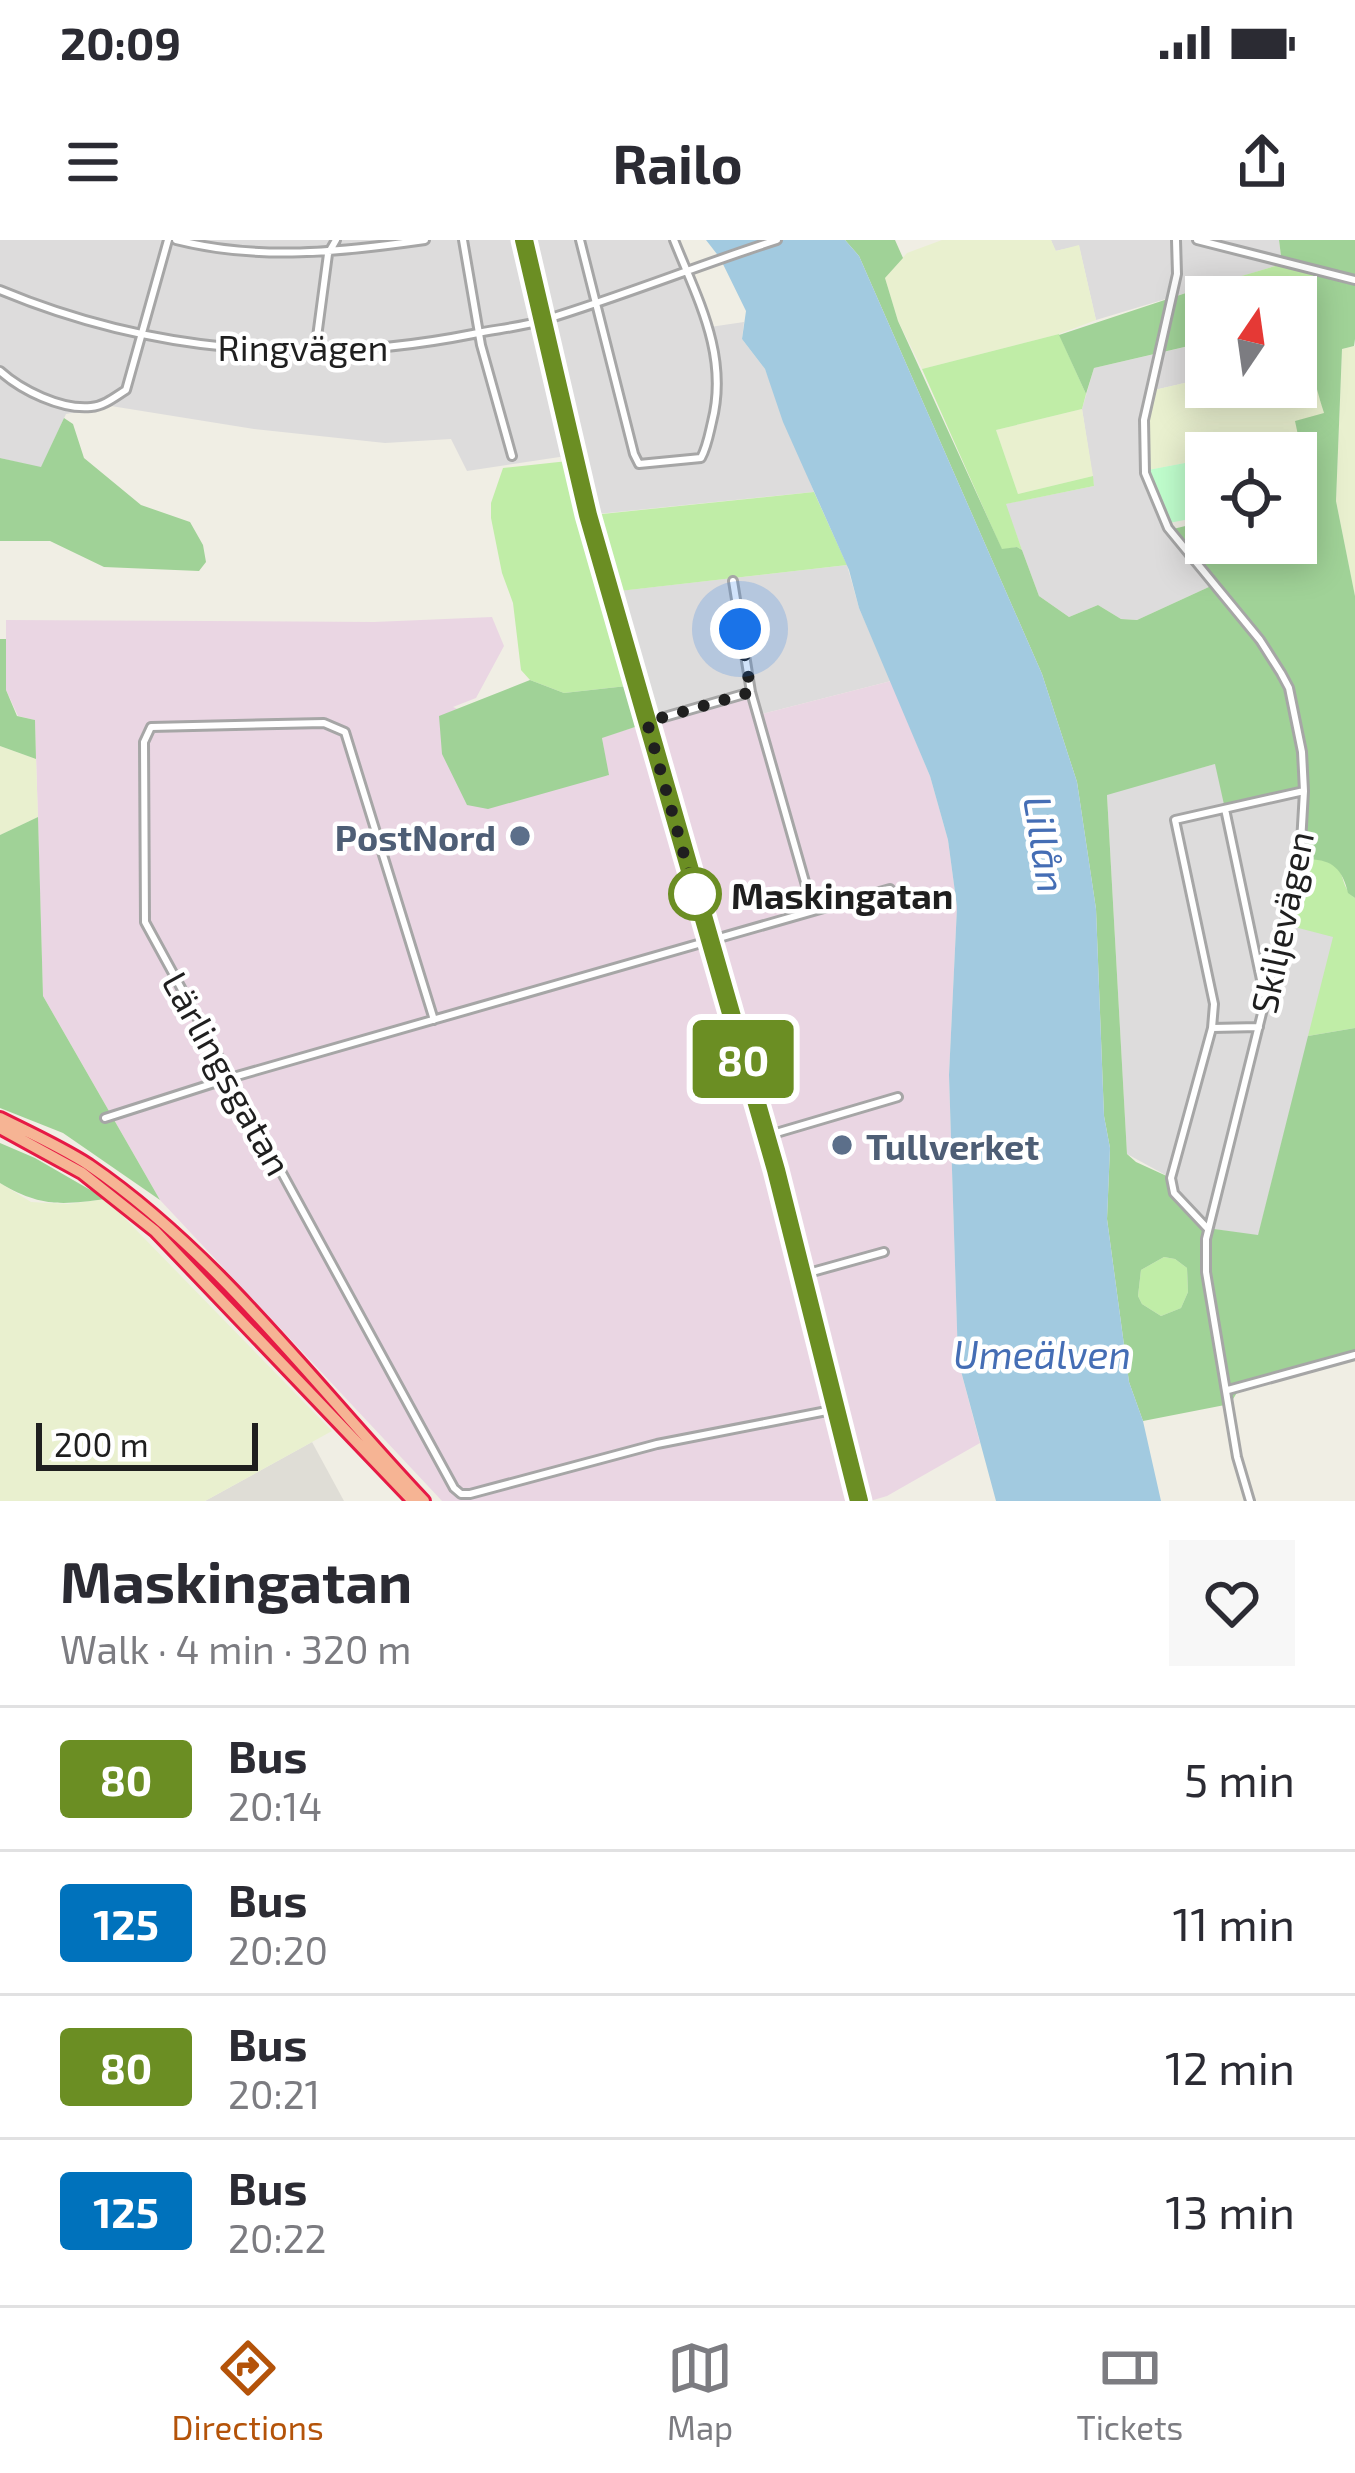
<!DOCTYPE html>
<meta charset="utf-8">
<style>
body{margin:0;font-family:"Exo 2",sans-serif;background:#f7f7f7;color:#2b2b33;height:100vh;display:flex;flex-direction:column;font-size:45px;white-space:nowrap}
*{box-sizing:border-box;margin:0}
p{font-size:39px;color:#7c7c81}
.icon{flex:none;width:66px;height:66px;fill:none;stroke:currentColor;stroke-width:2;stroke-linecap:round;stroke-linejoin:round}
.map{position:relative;height:1261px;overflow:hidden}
.drawer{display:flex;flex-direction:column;background:#fff;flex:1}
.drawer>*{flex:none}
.badge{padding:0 24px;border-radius:9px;font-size:42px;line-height:78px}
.needle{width:78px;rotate:13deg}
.controls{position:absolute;left:1185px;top:36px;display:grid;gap:24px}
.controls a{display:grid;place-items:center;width:132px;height:132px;border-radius:0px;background:#fff;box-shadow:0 6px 30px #0003;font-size:60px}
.scale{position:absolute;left:36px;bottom:30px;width:222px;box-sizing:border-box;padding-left:12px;border:6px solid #1f1f1f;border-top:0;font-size:33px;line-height:42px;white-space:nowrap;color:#1f1f1f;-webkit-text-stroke:9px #fff;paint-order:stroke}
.you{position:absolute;width:60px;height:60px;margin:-30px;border:9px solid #fff;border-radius:50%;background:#1a73e8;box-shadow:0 0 0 18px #1a73e833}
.map>.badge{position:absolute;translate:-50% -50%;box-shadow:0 0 0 6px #fff}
.round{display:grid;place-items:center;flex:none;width:126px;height:126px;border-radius:0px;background:#f7f7f7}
.summary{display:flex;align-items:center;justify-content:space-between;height:204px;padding:0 60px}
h1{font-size:57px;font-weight:700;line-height:90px}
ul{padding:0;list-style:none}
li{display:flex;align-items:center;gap:36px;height:144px;padding:0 60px;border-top:3px solid #e1e1e2}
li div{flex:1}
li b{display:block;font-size:45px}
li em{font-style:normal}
li .badge{min-width:132px;font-weight:700;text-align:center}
.status{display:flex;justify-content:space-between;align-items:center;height:84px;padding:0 60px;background:#fff;direction:ltr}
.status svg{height:33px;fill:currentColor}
header{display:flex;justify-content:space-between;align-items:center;height:156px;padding:0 60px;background:#fff;font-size:54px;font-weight:700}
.menu{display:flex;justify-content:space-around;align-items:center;height:168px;border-top:3px solid #e1e1e2;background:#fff;font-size:33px;color:#7c7c81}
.menu a{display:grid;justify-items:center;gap:6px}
.menu .current{color:#b45309}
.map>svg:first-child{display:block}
.residential{fill:#dddcdc}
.industrial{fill:#ead6e3}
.airport{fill:#dfddd6}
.farmland{fill:#e9f0cf}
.grass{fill:#c0eda7}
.forest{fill:#a0d297;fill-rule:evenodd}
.park{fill:#bffdcc}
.water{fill:#a2cae0}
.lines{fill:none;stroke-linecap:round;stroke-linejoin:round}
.minor-casing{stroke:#a6a6a6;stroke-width:12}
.tertiary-casing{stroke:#a6a6a6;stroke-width:14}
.trunk-casing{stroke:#e61a45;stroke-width:16}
.minor{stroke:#fff;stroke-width:6}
.tertiary{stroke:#fff;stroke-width:8}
.trunk{stroke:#f6b494;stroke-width:10}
.line-casing{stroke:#fff;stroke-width:27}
.line{stroke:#6b8e23;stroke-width:18}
.walk{stroke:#1f1f1f;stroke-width:12;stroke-dasharray:0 21.6}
.service-dot{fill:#5c6f8a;stroke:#fff;stroke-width:4.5}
.stop-dot{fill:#fff;stroke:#6b8e23;stroke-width:6}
.labels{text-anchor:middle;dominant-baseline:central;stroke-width:9;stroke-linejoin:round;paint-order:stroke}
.street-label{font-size:36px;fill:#1f1f1f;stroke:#fff}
.service-label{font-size:36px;font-weight:bold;fill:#4e5e75;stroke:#fff;text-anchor:end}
.stop-label{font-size:36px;font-weight:bold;fill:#1f1f1f;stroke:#fff;text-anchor:start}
.water-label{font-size:39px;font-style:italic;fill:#456eb5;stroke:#fff}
</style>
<div class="status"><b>20:09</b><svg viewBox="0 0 49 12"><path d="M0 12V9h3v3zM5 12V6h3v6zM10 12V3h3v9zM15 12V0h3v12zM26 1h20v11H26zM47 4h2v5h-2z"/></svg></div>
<header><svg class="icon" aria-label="menu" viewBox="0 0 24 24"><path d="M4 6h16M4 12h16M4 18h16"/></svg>Railo<svg class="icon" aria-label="share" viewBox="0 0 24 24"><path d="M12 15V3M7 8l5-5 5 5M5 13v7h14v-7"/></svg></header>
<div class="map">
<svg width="1355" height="1261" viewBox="0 0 1355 1261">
<rect width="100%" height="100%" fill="#f0eee4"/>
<!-- residential -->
<path class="residential" d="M0,0H674L710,87L744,82L742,99L765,129L814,252L588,275L573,215L467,231L451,199L385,203L254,189L111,166L66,174L41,228L0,218Z
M1051,0H1279L1282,24L1096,80L1079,6L1055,11Z
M1194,105L1202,139L1146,152L1139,201L1140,221L1146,251L1164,289L1211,346L1137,380L1121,379L1098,365L1069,377L1039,356L1005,264L1094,246L1082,169L1094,128Z
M847,325L859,368L891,441L758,475L750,452L649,477L610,352Z
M1215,524L1304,551L1334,697L1258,996L1207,988L1174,953L1171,938L1127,914L1107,554Z"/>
<!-- industrial -->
<path class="industrial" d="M492,377L504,406L476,458L453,467L608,536L602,497L751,452L758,475L891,441L930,536L948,600L957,667L949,835L958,1120L980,1203L887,1256L870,1261H442L160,960L43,756L35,480L18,476L6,450V380L374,382Z"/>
<!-- airport -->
<path class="airport" d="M312,1202L344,1261H205Z"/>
<!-- farmland -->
<path class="farmland" d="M942,0H1051L1056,11L1079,5L1096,80L1059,94L922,129L898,81L885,38L907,13Z
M1355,106V356L1336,261L1342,109Z
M1308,118L1324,173L1299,200L1238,213H1206V219L1148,230L1146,196L1154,150L1206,138V147H1296V120Z
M1082,169L1093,236L1018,254L996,190Z
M0,506L36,519L38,577L0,595Z
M0,943L31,962L68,964L106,959L332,1191L205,1261H0Z"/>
<!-- grass -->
<path class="grass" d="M1282,24L1314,30L1304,83L1308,118L1296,120V57H1206V74L1201,48Z
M1059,94L1086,154L1082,169L996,190L1018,254L1093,236L1094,246L1006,264L1022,310L1017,307L1002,310L922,129Z
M568,221L583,276L814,252L847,325L611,352L627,446L564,453L530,440L521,430L513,363L502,333L491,278V263L503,228Z
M1313,618C1354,626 1334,641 1355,658V788L1308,796L1333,697L1283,684L1300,620Z
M1164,1017L1175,1019L1187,1028L1188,1052L1181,1068L1161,1076L1142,1064L1138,1056L1141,1030Z"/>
<!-- forest -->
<path class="forest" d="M845,0H895L903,18L885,38L898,81L1002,309L1017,307L1022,310L1039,356L1069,377L1098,365L1121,379L1137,380L1211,346L1219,351L1173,289L1206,281V303H1296V213H1239L1299,200L1295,181L1324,173C1306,114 1302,92 1314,31L1282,24L1279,0H1355V99L1354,106L1342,109L1336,261L1355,356V658L1348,653C1342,626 1329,617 1300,620L1304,551L1225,569L1215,524L1107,555L1127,914L1136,922L1171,938L1174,953L1207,988L1258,995L1308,796L1355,788V1115L1241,1146L1230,1164L1143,1181L1129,1142L1107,979L1110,908L1104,876L1096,669L1077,542L1042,434L859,16ZM1164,1017L1175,1019L1187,1028L1188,1052L1181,1068L1161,1076L1142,1064L1138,1056L1141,1030Z
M1201,48L1206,102L1094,128L1086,154L1059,95Z
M64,178L73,184L84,218L141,265L190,282L203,305L206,322L199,331L104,327L50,301H0V218L41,227Z
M0,399H6V450L17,476L35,480L36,519L0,506Z
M530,440L564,453L627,446L638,486L602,498L609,535L488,569L467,565L442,514L439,476Z
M38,577L43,756L160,960L63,893L0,868V595Z
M0,903L35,918L106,959C61,965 40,967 0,943Z"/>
<!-- park -->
<path class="park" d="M1206,219V251L1201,252L1205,276L1169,283L1148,230Z"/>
<!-- water -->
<path class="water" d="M706,0H845L859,16L1042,434L1077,542L1096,669L1104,876L1110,908L1107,979L1129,1142L1143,1181L1161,1261H996L958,1120L949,835L957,667L948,600L930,536L859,368L849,330L783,182L765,129L742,99L746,71L720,18Z"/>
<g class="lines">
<defs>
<path id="minor" d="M176,0C259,21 341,12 425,0
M463,0L481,105L512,216
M580,0L634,214L639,224L701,218C707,207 709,195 712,182C729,116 698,60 674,0
M1176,0L1177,34L1144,180L1145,233L1168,288L1260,400L1281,433L1289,448L1302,512L1304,551L1300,620L1206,999V1032L1237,1217L1250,1261
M1197,0L1355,40
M0,50C151,113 313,126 473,94C497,89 521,87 544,80C623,56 699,25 777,0
M315,112L328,14L336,0
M0,131C21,150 61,170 91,167C104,166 115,157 126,150L168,0
M733,341L751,452L813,670
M647,482L751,452
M1225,569L1264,754
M434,780L345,492L324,483L151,487L144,502L145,682L454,1248L461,1254H470L657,1204L837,1169
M1212,788L1259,787
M105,878L230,838L890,649
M766,896L898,857
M1207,988L1174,953L1171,938L1212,788L1214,764L1175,580L1304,551
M805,1034L884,1012
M1228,1150L1355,1115"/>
<path id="tertiary" d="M524,0L588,275L776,930L859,1261"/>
<path id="trunk" d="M0,878C30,893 61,907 89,925C219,1014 317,1148 424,1261
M0,888L82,933L155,991L413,1261"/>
</defs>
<!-- minor casing -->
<use href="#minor" class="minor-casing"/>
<!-- tertiary casing -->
<use href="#tertiary" class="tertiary-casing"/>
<!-- trunk casing -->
<use href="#trunk" class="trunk-casing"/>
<!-- minor -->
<use href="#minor" class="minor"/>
<!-- tertiary -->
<use href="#tertiary" class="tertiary"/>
<!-- trunk -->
<use href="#trunk" class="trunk"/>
</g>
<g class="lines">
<defs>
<path id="line" d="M524,0L588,275L776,930L859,1261"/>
</defs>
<!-- line casing -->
<use href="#line" class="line-casing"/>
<!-- line -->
<use href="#line" class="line"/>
<!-- walk -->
<path class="walk" d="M695,654L647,482L751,452L740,389"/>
</g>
<!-- markers -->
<g class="service-dot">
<circle cx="520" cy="596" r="12"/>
<circle cx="842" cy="905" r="12"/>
</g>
<circle class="stop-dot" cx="695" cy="654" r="24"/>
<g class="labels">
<!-- street labels -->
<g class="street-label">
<text x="303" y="106">Ringvägen</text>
<text transform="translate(1281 682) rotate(-78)">Skiljevägen</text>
<text transform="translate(228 833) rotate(61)">Lärlingsgatan</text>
</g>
<!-- service labels -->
<g class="service-label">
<text x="496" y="596">PostNord</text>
<text x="866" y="905" text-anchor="start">Tullverket</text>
</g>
<!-- stop labels -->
<g class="stop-label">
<text x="731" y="654">Maskingatan</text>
</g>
<!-- water labels -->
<g class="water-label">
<text transform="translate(1046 604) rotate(81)">Lillån</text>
<text x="1042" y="1113">Umeälven</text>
</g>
</g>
</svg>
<div class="controls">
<a><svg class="needle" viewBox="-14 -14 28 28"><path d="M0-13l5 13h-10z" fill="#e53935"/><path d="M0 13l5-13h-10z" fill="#7c7c81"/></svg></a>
<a><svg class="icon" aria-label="locate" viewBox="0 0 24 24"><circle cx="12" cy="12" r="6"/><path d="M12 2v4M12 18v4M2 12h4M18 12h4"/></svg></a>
</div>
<div class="scale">200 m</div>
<div class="you" style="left:740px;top:389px"></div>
<b class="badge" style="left:743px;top:819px;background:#6b8e23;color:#fff">80</b>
</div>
<section class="drawer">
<div class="summary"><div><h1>Maskingatan</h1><p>Walk · 4 min · 320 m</p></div><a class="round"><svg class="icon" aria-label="heart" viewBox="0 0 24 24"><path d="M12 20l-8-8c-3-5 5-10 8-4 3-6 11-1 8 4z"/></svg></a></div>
<ul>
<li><span class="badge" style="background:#6b8e23;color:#fff">80</span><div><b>Bus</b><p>20:14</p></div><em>5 min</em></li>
<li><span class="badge" style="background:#0072bc;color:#fff">125</span><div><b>Bus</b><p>20:20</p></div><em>11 min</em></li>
<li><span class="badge" style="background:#6b8e23;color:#fff">80</span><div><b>Bus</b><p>20:21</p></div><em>12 min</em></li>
<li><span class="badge" style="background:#0072bc;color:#fff">125</span><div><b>Bus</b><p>20:22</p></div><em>13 min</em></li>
</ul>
</section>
<nav class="menu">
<a class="current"><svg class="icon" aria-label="directions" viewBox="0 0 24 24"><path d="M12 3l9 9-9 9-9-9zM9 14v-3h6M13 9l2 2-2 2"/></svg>Directions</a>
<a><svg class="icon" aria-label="map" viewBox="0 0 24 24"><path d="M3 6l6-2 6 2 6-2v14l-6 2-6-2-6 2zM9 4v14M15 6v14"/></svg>Map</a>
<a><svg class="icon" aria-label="tickets" viewBox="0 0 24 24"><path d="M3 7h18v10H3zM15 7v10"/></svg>Tickets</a>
</nav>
